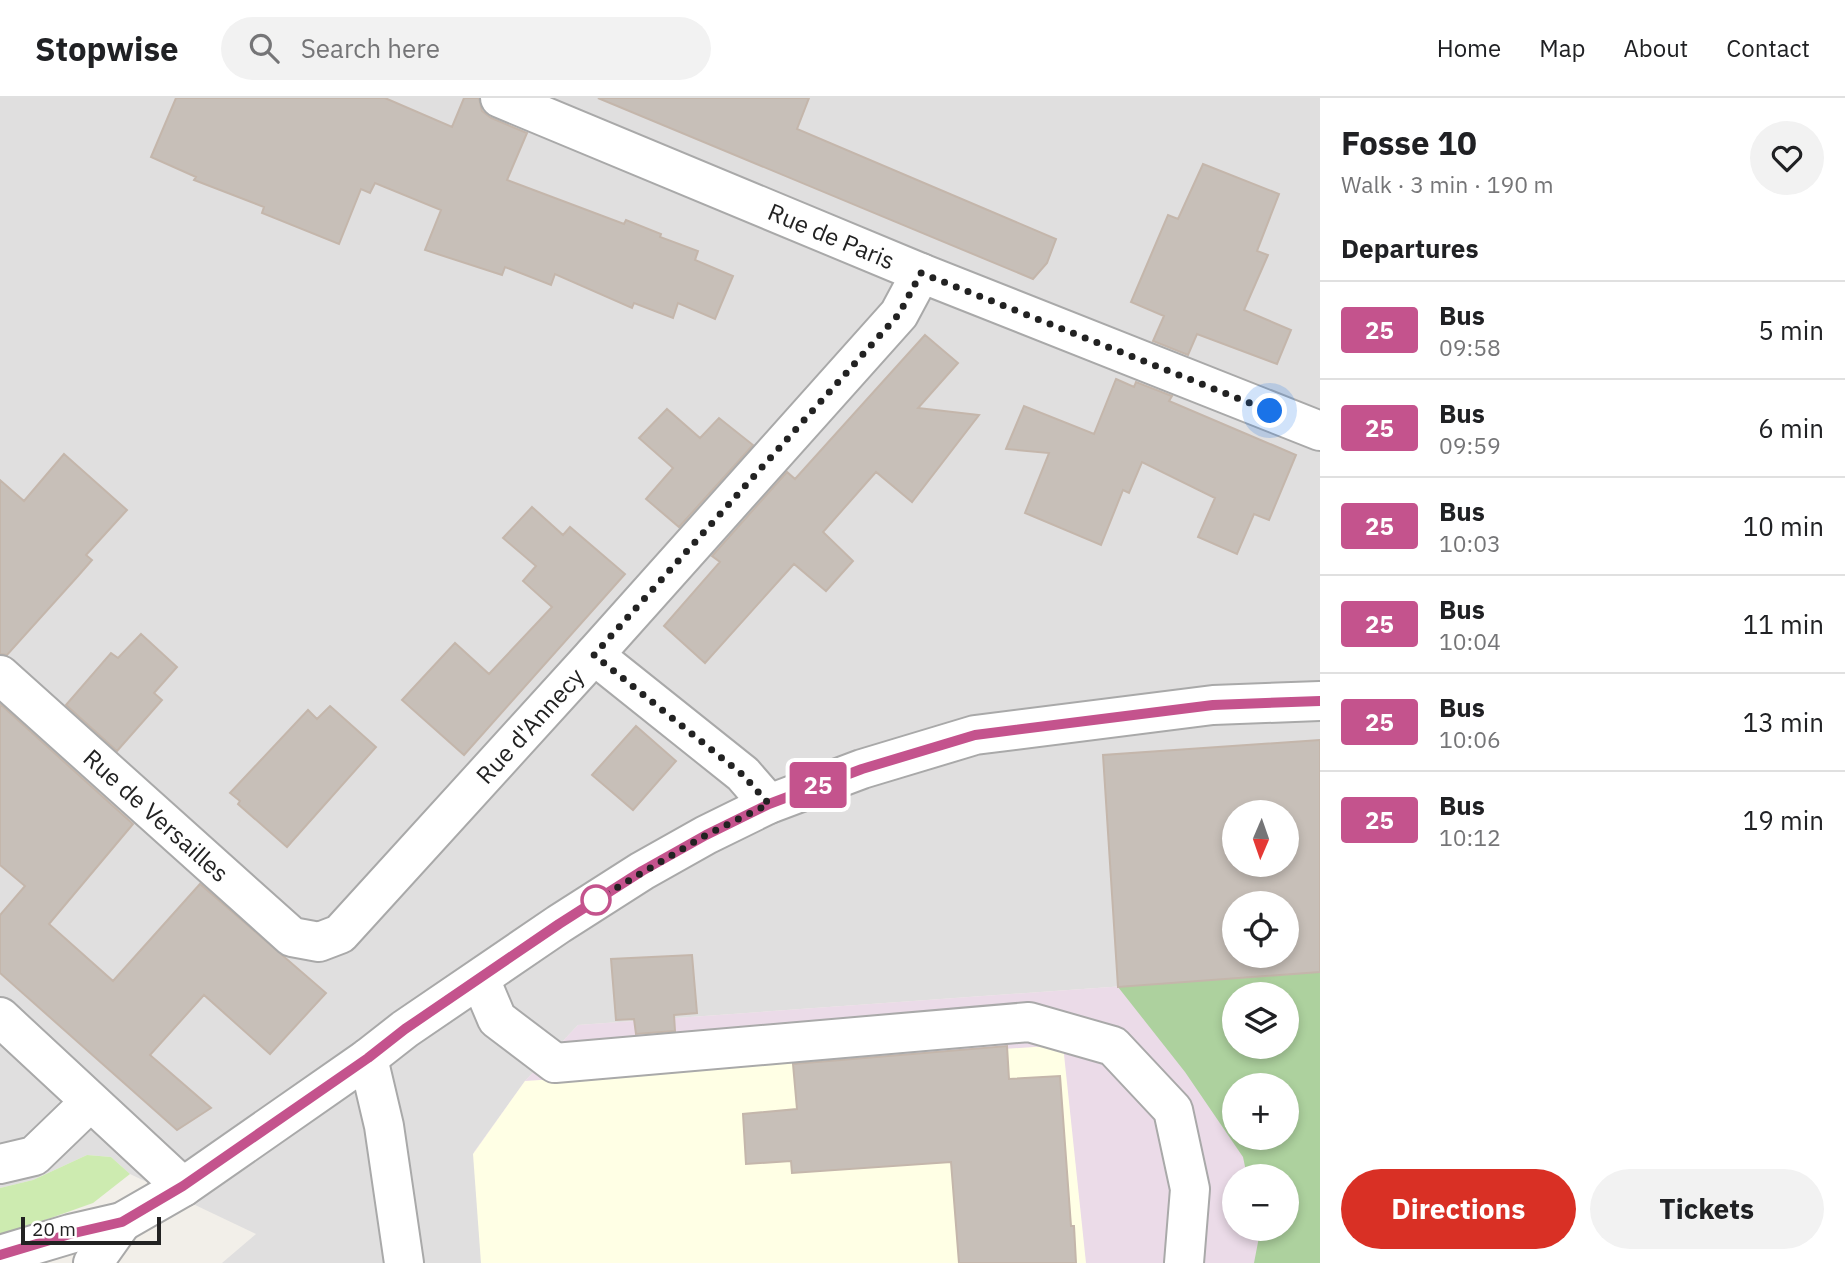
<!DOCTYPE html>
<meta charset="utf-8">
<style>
body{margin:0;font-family:"IBM Plex Sans",sans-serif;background:#f2f2f2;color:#202124;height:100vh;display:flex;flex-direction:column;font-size:26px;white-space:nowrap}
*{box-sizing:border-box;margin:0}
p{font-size:23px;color:#757577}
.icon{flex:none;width:38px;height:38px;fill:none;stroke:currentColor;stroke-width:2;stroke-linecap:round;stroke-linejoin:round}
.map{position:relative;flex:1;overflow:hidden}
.sheet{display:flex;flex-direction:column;background:#fff;width:525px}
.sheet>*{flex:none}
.badge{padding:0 14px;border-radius:5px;font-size:24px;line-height:46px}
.needle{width:46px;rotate:182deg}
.controls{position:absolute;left:1222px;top:702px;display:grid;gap:14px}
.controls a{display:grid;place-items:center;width:77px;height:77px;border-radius:50%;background:#fff;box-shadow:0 4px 10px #0003;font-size:35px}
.scale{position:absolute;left:21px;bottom:18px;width:140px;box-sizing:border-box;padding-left:7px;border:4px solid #222;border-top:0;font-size:19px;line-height:24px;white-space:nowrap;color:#222;-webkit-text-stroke:5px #fff;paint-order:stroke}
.you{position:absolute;width:35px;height:35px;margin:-18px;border:5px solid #fff;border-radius:50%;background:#1a73e8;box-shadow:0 0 0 10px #1a73e833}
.map>.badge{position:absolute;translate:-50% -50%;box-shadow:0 0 0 4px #fff}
h2{padding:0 21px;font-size:26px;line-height:63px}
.round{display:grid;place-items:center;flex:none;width:74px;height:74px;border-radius:37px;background:#f2f2f2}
.summary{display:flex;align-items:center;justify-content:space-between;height:119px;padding:0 21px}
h1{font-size:33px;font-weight:700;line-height:52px}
.primary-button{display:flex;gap:14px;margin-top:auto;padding:14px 21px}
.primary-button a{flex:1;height:80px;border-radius:42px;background:#d93025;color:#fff;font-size:28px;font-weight:700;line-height:80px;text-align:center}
.primary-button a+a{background:#f2f2f2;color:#202124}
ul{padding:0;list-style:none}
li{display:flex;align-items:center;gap:21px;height:98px;padding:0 21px;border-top:2px solid #e0e0e0}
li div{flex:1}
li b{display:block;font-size:26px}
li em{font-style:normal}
li .badge{min-width:77px;font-weight:700;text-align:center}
header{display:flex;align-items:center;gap:42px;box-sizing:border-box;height:98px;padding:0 35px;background:#fff;border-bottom:2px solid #e0e0e0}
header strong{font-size:33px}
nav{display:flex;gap:38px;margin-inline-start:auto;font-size:24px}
.search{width:490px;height:63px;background:#f2f2f2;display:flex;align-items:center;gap:18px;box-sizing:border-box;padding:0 24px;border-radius:38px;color:#757577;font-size:26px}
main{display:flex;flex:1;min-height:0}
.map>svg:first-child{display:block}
.residential{fill:#e0dfdf;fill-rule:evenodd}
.industrial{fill:#ebdbe8;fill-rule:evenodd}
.education{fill:#ffffe5}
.grass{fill:#cdebb0}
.forest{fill:#add19e;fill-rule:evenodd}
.building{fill:#c7bfb8;stroke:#c4b6ab;stroke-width:2;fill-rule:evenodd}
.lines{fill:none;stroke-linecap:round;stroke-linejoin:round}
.minor-casing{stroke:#a9a9a9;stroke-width:42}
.minor{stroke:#fff;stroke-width:38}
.line-casing{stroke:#fff;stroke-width:16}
.line{stroke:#c4538d;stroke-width:10}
.walk{stroke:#222;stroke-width:7;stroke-dasharray:0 12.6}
.stop-dot{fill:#fff;stroke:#c4538d;stroke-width:3.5}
.labels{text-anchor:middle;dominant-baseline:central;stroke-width:7;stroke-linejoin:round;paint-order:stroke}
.street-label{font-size:24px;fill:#222;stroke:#fff}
</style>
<header>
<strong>Stopwise</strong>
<div class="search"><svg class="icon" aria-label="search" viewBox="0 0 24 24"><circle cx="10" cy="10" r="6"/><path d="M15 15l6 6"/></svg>Search here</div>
<nav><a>Home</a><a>Map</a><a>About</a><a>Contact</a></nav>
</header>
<main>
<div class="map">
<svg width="1320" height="1165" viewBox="0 0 1320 1165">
<rect width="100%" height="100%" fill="#f2efe9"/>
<!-- residential -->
<path class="residential" d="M0,0H1320V874L578,927L525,983L474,1054L482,1165H222L256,1136L130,1076L111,1059L87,1057L33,1082L0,1090ZM1234,714H1286V766H1234ZM1234,805H1286V858H1234Z"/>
<!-- industrial -->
<path class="industrial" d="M1320,874V1165H482L474,1054L525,983L578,927ZM1234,896H1286V948H1234ZM1234,987H1286V1040H1234ZM1234,1078H1286V1130H1234Z"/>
<!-- education -->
<path class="education" d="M1063,947L1086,1165H481L473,1056L525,983Z"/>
<!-- grass -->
<path class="grass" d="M87,1057L111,1059L130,1076L93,1105L0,1138V1090L33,1082Z"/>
<!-- forest -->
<path class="forest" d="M1320,874V1165H1254L1259,1139L1257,1131L1286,1130V1078H1247L1243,1059L1185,974L1118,889ZM1234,896H1286V948H1234ZM1234,987H1286V1040H1234Z"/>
<!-- building -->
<path class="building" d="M176,0H385L452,29L464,0H479L482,13L491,20L527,35L507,82L624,126L626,122L661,136L660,139L698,153L695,162L733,178L715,221L678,205L673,220L634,205L632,210L555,176L551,187L505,169L502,177L425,152L441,112L375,85L370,95L361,91L339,146L262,115L264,109L194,82L196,79L151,59Z
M598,0H809L797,31L1056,141L1047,165L1033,181Z
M1203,66L1279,96L1257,153L1268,157L1244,212L1291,232L1277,266L1197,236L1188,257L1153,243L1164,218L1131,204L1168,117L1178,121Z
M925,237L958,265L918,310L979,317L912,404L876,374L823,434L853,463L826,493L794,466L705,565L664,528L720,464L712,458L787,374L795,381Z
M1116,281L1134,289L1136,284L1172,298L1169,303L1296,357L1269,422L1254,416L1237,456L1198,439L1215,400L1142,364L1129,395L1123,392L1101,447L1025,415L1049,355L1006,351L1024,308L1094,336Z
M667,311L700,340L719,320L753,347L679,429L646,401L673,370L639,340Z
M64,356L127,412L86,457L92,462L78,478L7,557L0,556V382L24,403Z
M532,409L563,437L570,429L625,476L464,657L402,602L455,545L489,576L552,509L523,483L536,468L503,440Z
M141,536L177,569L154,595L162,602L117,653L66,607L111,555L118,560Z
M0,606L133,726L49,826L113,883L200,786L326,895L270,956L204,897L150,957L211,1010L177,1032L0,875V817L25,788L0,767Z
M330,608L376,649L287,749L238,706L240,703L230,695L308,612L317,621Z
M636,628L676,663L633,712L592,677Z
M1320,642V874L1118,889L1103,657ZM1234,714H1286V766H1234ZM1234,805H1286V858H1234Z
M692,857L697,915L674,917L675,933L636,936L634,921L616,922L611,861Z
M1007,948L1009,981L1060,978L1071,1128H1074L1076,1165H959L951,1064L792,1075L791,1063L746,1066L743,1016L797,1011L793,966Z"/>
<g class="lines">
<defs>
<g id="minor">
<path id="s1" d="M500,0L921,175L1320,333"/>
<path d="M594,557L743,676L769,706"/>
<path id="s2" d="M0,577L292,839L319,844L340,836L594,557L899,216L921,175"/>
<path d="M480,881L497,921L555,965L1029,924L1113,948L1173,1012L1190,1091L1184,1165"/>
<path d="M0,919L183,1089"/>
<path d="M368,960L384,1028L404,1165"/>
<path d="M0,1066L34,1058L90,1004"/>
<path d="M0,1157L70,1136L122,1124L183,1089L368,960L405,931L559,826L642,773L706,737L769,706L862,671L975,637L1213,607L1320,603"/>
<path d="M93,1165L122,1124"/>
</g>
</defs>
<!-- minor casing -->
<use href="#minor" class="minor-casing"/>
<!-- minor -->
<use href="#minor" class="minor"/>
</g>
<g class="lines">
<defs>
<path id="line" d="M0,1157L70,1136L122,1124L183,1088L368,960L405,931L559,826L642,773L706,737L769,706L862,671L975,637L1213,607L1320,603"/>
</defs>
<!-- line casing -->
<use href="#line" class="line-casing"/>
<!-- line -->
<use href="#line" class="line"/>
<!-- walk -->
<path class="walk" d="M596,802L706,737L769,706L743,677L594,557L899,216L921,175L1270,313"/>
</g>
<!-- markers -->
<circle class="stop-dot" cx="596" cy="802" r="14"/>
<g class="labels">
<!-- street labels -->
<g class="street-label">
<text stroke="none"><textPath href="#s1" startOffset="359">Rue de Paris</textPath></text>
<text stroke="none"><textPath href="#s2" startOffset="724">Rue d'Annecy</textPath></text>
<text stroke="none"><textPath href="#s2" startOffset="210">Rue de Versailles</textPath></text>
</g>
</g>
</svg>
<div class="controls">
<a><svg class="needle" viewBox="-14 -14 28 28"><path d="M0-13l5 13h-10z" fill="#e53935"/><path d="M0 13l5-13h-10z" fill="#757577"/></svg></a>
<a><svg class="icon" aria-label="locate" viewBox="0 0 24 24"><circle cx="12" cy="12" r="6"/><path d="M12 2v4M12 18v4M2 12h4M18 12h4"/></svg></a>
<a><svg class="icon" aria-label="layers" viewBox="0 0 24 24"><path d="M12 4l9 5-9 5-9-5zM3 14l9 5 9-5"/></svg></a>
<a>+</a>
<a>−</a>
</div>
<div class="scale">20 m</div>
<div class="you" style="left:1270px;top:313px"></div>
<b class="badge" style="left:818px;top:687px;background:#c4538d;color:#fff">25</b>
</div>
<section class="sheet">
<div class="summary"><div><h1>Fosse 10</h1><p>Walk · 3 min · 190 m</p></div><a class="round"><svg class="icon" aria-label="heart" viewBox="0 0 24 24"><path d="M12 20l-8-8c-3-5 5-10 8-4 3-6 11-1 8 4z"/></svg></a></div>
<h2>Departures</h2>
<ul>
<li><span class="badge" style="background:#c4538d;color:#fff">25</span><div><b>Bus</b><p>09:58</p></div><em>5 min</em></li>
<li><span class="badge" style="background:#c4538d;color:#fff">25</span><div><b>Bus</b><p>09:59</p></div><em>6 min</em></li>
<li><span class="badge" style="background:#c4538d;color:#fff">25</span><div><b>Bus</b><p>10:03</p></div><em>10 min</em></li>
<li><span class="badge" style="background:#c4538d;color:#fff">25</span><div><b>Bus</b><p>10:04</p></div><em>11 min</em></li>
<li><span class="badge" style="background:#c4538d;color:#fff">25</span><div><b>Bus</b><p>10:06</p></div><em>13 min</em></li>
<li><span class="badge" style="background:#c4538d;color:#fff">25</span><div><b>Bus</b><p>10:12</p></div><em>19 min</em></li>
</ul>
<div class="primary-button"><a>Directions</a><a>Tickets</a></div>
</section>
</main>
